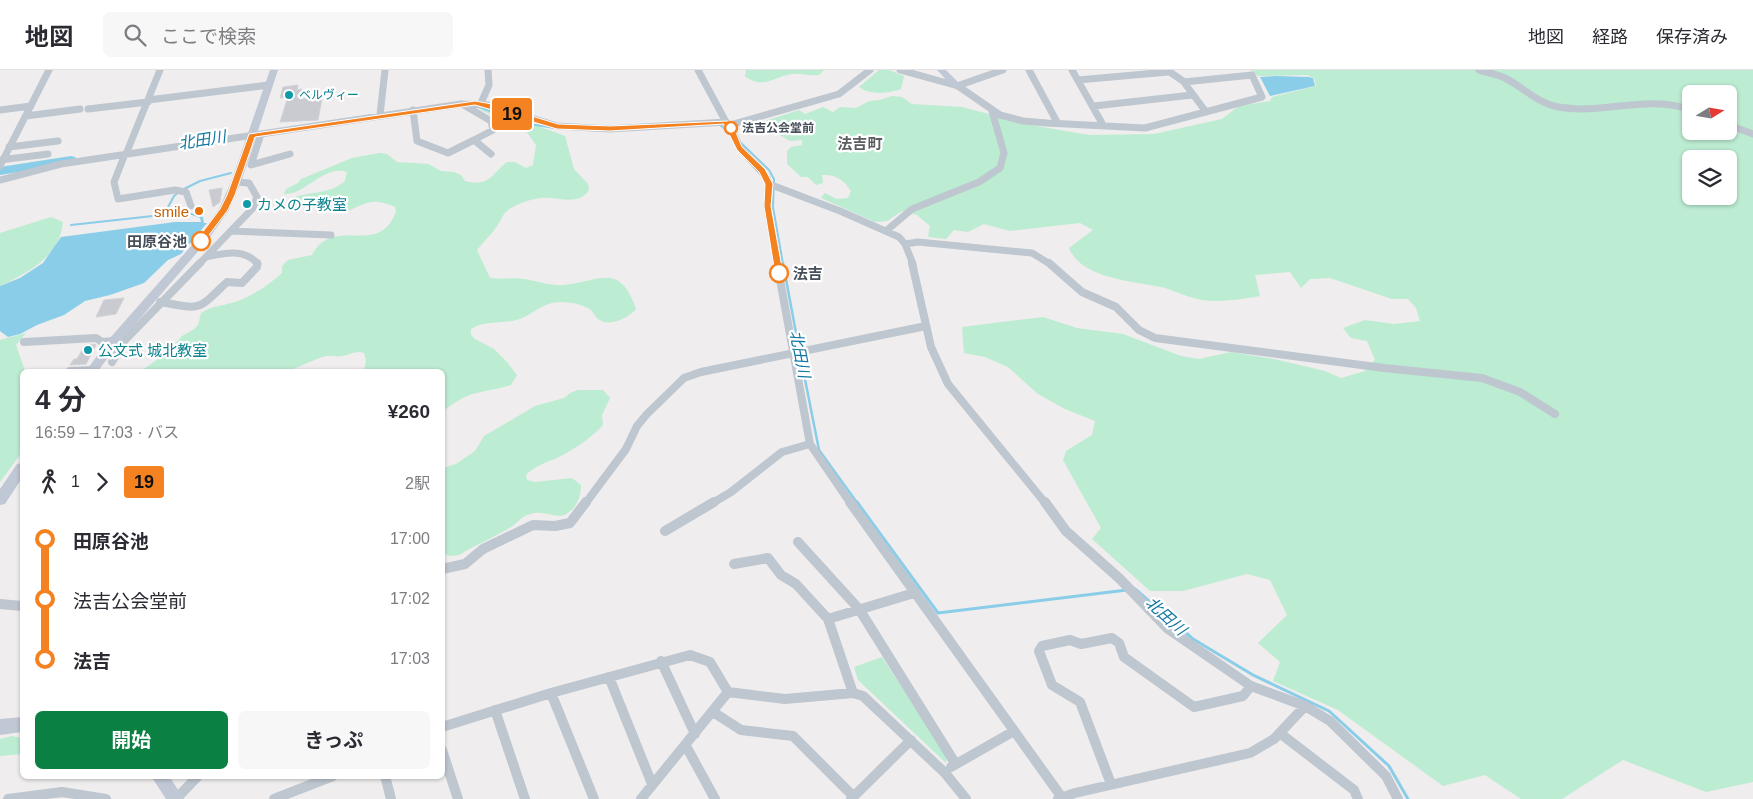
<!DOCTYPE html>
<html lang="ja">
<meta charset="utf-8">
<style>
body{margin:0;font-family:Arial,"Noto Sans JP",sans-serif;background:#f7f7f7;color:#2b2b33;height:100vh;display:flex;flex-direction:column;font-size:19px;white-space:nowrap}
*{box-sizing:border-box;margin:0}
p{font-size:16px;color:#7c7c81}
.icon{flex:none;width:28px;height:28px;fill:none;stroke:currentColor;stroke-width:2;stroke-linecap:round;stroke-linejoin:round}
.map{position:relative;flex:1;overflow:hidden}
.panel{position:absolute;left:20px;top:299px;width:425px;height:410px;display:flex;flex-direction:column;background:#fff;border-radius:8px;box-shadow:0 1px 4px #0004}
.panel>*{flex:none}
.badge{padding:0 10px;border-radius:4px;font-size:18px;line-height:32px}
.needle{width:32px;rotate:79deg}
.tools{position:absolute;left:1682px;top:15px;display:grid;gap:10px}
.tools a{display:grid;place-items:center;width:55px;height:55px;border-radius:8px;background:#fff;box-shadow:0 1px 4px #0004;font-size:25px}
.map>.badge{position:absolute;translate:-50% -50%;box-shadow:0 0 0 2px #fff}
.legs{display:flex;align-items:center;gap:8px;height:55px;padding:0 15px;font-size:16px}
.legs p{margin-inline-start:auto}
.summary{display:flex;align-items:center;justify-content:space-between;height:85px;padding:0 15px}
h1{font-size:28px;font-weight:700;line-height:38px}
.cta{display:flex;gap:10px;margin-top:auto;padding:10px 15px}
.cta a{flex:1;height:58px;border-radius:8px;background:#0b8043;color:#fff;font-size:20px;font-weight:700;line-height:58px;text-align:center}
.cta a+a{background:#f7f7f7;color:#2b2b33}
ul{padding:0 15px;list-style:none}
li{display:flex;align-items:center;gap:18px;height:60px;font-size:19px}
li i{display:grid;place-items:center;width:8px;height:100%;margin:0 6px;background:currentColor}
li i::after{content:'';width:12px;height:12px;margin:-6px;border:4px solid;border-radius:50%;background:#fff}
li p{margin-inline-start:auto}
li:first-child i{background:linear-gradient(#0000 50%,currentColor 0)}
li:last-child i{background:linear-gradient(currentColor 50%,#0000 0)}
header{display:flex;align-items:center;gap:30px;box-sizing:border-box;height:70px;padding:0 25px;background:#fff;border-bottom:1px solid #e1e1e2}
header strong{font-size:24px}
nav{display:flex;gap:28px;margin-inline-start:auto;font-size:18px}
.search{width:350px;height:45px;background:#f7f7f7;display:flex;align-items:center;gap:12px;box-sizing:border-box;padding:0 18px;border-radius:8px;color:#7c7c81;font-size:19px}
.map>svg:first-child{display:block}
.green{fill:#bcecd2;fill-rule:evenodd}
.water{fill:#8acde8}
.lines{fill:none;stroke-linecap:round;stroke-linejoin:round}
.stream-far2{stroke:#8acde8;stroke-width:2}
.stream-far1{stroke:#8acde8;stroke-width:2.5}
.stream{stroke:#8acde8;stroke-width:3}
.river{fill:#8acde8;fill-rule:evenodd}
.building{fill:#cacbd1;stroke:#d1d2d8}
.street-far2{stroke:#bec6cf;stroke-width:7}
.street-far1{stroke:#bec6cf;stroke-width:8}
.street{stroke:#bec6cf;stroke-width:10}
.secondary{fill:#c0c8d5;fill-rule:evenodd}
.line-1{fill:#f58220;stroke:#fff}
.culture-dot{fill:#0f9aa8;stroke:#fff;stroke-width:2}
.stop-1-dot{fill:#fff;stroke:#f58220;stroke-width:2.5}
.food-dot{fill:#e8710a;stroke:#fff;stroke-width:2}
.labels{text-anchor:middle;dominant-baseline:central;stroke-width:4.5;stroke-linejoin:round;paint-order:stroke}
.far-culture-label{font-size:12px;fill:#0d838f;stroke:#fff;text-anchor:start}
.far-stop-label{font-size:12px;font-weight:bold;fill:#464f59;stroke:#fff;text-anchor:start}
.far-quarter-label{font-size:15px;font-weight:bold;fill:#5a5d61;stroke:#fff}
.culture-label{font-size:15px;fill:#0d838f;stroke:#fff;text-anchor:start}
.food-label{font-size:15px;fill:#c56008;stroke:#fff;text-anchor:end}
.stop-label{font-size:15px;font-weight:bold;fill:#464f59;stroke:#fff;text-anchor:end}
.water-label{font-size:16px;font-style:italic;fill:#1178a1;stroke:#fff}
</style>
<header>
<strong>地図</strong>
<div class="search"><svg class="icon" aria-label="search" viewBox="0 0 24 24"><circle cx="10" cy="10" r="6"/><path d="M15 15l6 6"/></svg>ここで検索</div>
<nav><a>地図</a><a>経路</a><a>保存済み</a></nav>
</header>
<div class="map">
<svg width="1753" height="729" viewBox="0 0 1753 729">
<rect width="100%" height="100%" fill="#efeded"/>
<!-- green -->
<path class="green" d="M746,0H824L819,5C810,6 800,3 791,4C774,7 762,20 745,6Z
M879,0H889L904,6L901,19C888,24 870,25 859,17Z
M1251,0H1753V712L1706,722L1623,690L1562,729H1521L1485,705L1443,716L1338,640L1273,611L1280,592L1258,573L1287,545L1270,510L1247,504L1183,521H1150L1092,469L1101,458L1063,390L1066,381L1092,365L1095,351L1065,339L1038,324L1008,297L985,287L964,283L962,257L1043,247L1077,258L1123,264L1181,286L1199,289L1231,282L1274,289L1325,301L1341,308L1365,301L1375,290L1367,271L1351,268L1343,258L1365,250L1394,254L1420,251L1416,238L1408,229H1392L1330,208L1310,209L1301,218L1290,202L1255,205L1260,226C1241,229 1221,233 1202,230C1190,228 1177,222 1165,218C1136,211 1082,210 1069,178L1093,160L1080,153L1010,161L984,154L968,162L954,160L946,169L928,167L930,156L917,145L902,141L887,151L875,152L821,128L825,123L837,129L848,128L851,121C844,110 836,104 822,105L823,113L816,115L808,107H801L787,94V81L791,77L802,75V70L790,71L759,53L799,40L805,44L823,37L833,42L840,37L856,38L869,31L880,30L892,26L902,27L912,34L962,37L1031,55L1089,65L1154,64L1222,49L1239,36L1270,31L1272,27L1316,16L1314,8L1307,5L1258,6ZM1691,24H1729V61H1691ZM1691,89H1729V126H1691Z
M481,35L565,66L574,99L588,114L589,120C578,137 557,126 541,128C532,129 519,133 511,138C503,142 502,149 497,156C491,165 483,172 477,180L490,208C502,210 512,207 524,209C538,211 550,216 565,215C600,211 620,192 636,239C628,248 609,258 598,249C594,245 592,240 588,238C580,234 570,232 562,232C540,232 533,246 516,250C501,254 484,250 471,259V265L475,269L494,279L506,291L517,305L511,315C500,319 489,320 477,323C464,325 453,334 443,341L442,301H364L366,291L364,283C355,280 351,285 342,286C337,287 332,285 326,286C321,287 294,298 291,301H141L168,282L182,266L193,260L198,255L201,243C212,235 225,236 238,231C255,224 269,215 282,203V196L288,190L312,185C333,144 380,189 396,141L395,137C367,125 364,137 341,143L325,137L303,138L288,134V130C307,120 328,126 345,111L347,102C323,94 306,125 284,124L286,119L298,113L301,109L352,88L379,83L387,84L397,92L428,94L441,101L454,102L461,105L465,111C491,117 491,104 507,92H515L526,98L533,95L536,75L525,60L483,41L478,38Z
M51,147L63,152C60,186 28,203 0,216V163Z
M26,263L16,275L25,301H22V382L0,412V270Z
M578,320H603L610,328L602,345L603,355C591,368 576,378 561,386C549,392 535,395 526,405L527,410L535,412L572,408L581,415C581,426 577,438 566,444C558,450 544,439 530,444C522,446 517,453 511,457C495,467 476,475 459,485L450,486L443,483V398L456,394L475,381L484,366L535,336L564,328L570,323Z
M882,587L947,686L946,693L858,610L854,597Z
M12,666L22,668V684L0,686V669Z"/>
<!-- water -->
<path class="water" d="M1276,6L1309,7L1313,8L1315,16L1270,26L1260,7Z
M166,141L188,142L203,147L204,153H207L181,184L168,190L144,213L110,225L85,231L64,245L37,255L20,264L8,267L0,261V216L20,208L43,193L61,167L175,152H201L200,148L186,143Z"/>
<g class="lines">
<!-- stream-far2 -->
<path class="stream-far2" d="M479,37L523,53L555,58
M720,55L731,64
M741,73L769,100L774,109L773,137L783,194
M182,120L200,111L231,103
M166,141L174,126L179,122
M71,155L162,145L165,142"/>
<!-- stream-far1 -->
<path class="stream-far1" d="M783,193L799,279
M800,284L819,380L858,434"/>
<!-- stream -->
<path class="stream" d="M857,432L938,543L1127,520
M1135,519L1193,569L1253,605L1329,641L1389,696L1408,729"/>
<!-- river -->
<path class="river" d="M71,86L75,87L77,90L75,93L0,105V97Z"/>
</g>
<!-- building -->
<path class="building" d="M298,15L297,20L302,19L300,29L322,28L318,50L280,52L288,27L280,28L283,17Z
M222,118L220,132L213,137L209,120Z
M124,228L116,244L96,247L104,230Z
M94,274L96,275L86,294L70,295L74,289H77L85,275Z"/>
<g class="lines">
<!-- street-far2 -->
<path class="street-far2" d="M698,0L726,52L730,55L740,78L767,108L769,114L767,136L778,194
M900,0L958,16L1000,45L1023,51L1047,53L1145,58L1262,27L1252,5L1184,12
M1029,0L1057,52
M1072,0L1103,55
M1167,0L1183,11L1206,42
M1479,0C1487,3 1497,4 1505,8C1523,17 1537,33 1558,37C1603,45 1647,24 1691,40
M1078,10L1168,2
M957,16L1003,0
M148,30L269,15
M481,33L489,15L488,0
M462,34L491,51L493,60L474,70L491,84
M1094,36L1192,25
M88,39L148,32
M0,40L31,36
M413,40L417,71L448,83L474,70
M380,45L385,0
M26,46L80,39
M730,55L839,24L870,0
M1729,55L1753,64
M261,64L251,95L290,84
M9,77L58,71
M125,84L114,112L118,129L175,120L186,122L191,136
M126,84L160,0
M0,90L48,84
M0,96L49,0
M0,110L61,94L461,34L490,35L557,56L610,59L726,52
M769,114L840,141L899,167L905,174L913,194
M231,161L331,165
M886,161L912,139L979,112L1000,98L1004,83L992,41
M905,174L918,172L1032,183L1050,194
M206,187C224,183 244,178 258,194
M199,194L253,138L257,127L249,113L236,112"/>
<!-- street-far1 -->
<path class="street-far1" d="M777,193L810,374L851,434
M912,193L931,277L948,314L1046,434
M1049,193L1082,222L1116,237L1139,260L1155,268L1384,298L1482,308L1520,322L1555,344
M160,232C202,239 196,242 227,212L242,213L257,197V193
M24,272L96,268L102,272L114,271
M112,292L125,270L200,193
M70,301L93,300
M585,434L626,379L637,356L647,344L684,308L701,302L926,256
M711,434L731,422L782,382L810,374"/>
<!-- street -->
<path class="street" d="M850,432L1063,729
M1045,432L1066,461L1120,509L1168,559L1251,616L1305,636L1330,651L1386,706L1398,729
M665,461L714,432
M798,472L859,539L955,693
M734,494L768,488L781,505L796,514L828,549L853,623
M442,499L465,494L483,479L533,455L555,456L570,453L586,432
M0,534L22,536
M828,549L914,523
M661,591L695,664
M609,607L652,714
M728,622L785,629L853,623L863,626L945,703L966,729
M551,623L594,729
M495,640L525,729
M713,642L741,660L793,666L854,727
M442,657L551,623L690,585L710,592L728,622
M1281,664L1354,720L1358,729
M686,676L715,729
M442,680L458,729
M951,697L1014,661
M385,706L391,729
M1111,714L1080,632L1052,615L1039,581L1042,576L1070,570L1081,574L1112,568L1119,573L1124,587L1194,637L1243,626L1251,616
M8,729L62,722L106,729
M176,729L198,706
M274,729L333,706
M641,729L728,622
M851,729L911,670
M1058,729L1075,723L1250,683L1274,669L1305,636"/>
<!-- secondary -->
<path class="secondary" d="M270,0H278L241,112L229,140L207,171L118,274L98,301H86L110,268L199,167L219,139L231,112Z
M937,0H946L960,14V18H954Z
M22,393V408L5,434L0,435V419L17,394Z
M22,647V662L0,665V649Z
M151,706H169L184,729H166Z"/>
</g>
<!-- line-1 -->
<path class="line-1" d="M475,31L492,34L558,54L610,56L728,51L733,55L742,77L765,99L773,114L771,136L783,203L779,206L775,203L764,136L765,114L759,102L737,80L724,54L610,61L557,59L475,35L255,67L235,125L228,140L203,173L196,171L220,139L227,125L249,64Z"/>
<!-- markers -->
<g class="culture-dot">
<circle cx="289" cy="25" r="5"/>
<circle cx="247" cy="134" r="5"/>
<circle cx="88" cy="280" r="5"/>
</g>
<g class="stop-1-dot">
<circle cx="731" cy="58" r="6"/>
<circle cx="201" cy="171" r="9"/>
<circle cx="779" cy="203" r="9"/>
</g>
<circle class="food-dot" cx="199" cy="141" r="5"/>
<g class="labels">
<!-- far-culture labels -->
<g class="far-culture-label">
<text x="299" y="25">ベルヴィー</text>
</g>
<!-- far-stop labels -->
<g class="far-stop-label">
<text x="742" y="58">法吉公会堂前</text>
</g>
<!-- far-quarter labels -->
<g class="far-quarter-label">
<text x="860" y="73">法吉町</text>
</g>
<!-- culture labels -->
<g class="culture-label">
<text x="257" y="134">カメの子教室</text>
<text x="98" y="280">公文式 城北教室</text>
</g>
<!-- food labels -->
<g class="food-label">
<text x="189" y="141">smile</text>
</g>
<!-- stop labels -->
<g class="stop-label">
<text x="187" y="171">田原谷池</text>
<text x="793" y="203" text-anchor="start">法吉</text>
</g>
<!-- water labels -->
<g class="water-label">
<text transform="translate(202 70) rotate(-9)">北田川</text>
<text transform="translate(800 284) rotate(79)">北田川</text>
<text transform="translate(1166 546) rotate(42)">北田川</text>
</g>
</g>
</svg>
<div class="tools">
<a><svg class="needle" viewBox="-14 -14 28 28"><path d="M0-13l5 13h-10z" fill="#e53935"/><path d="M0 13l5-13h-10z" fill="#7c7c81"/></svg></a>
<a><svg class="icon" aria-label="layers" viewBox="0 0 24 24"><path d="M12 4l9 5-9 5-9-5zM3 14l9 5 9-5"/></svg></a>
</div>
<b class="badge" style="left:512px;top:44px;background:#f58220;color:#111">19</b>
<section class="panel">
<div class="summary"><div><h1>4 分</h1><p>16:59 – 17:03 · バス</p></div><b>¥260</b></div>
<div class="legs"><svg class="icon" aria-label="walk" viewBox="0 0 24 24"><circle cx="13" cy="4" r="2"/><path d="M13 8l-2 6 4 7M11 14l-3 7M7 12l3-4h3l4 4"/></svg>1<svg class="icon" aria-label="forward" viewBox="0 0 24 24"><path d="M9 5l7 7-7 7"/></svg><b class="badge" style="background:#f58220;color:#111">19</b><p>2駅</p></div>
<ul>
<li><i style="color:#f58220"></i><b>田原谷池</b><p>17:00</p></li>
<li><i style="color:#f58220"></i><span>法吉公会堂前</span><p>17:02</p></li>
<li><i style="color:#f58220"></i><b>法吉</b><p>17:03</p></li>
</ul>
<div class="cta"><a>開始</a><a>きっぷ</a></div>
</section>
</div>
